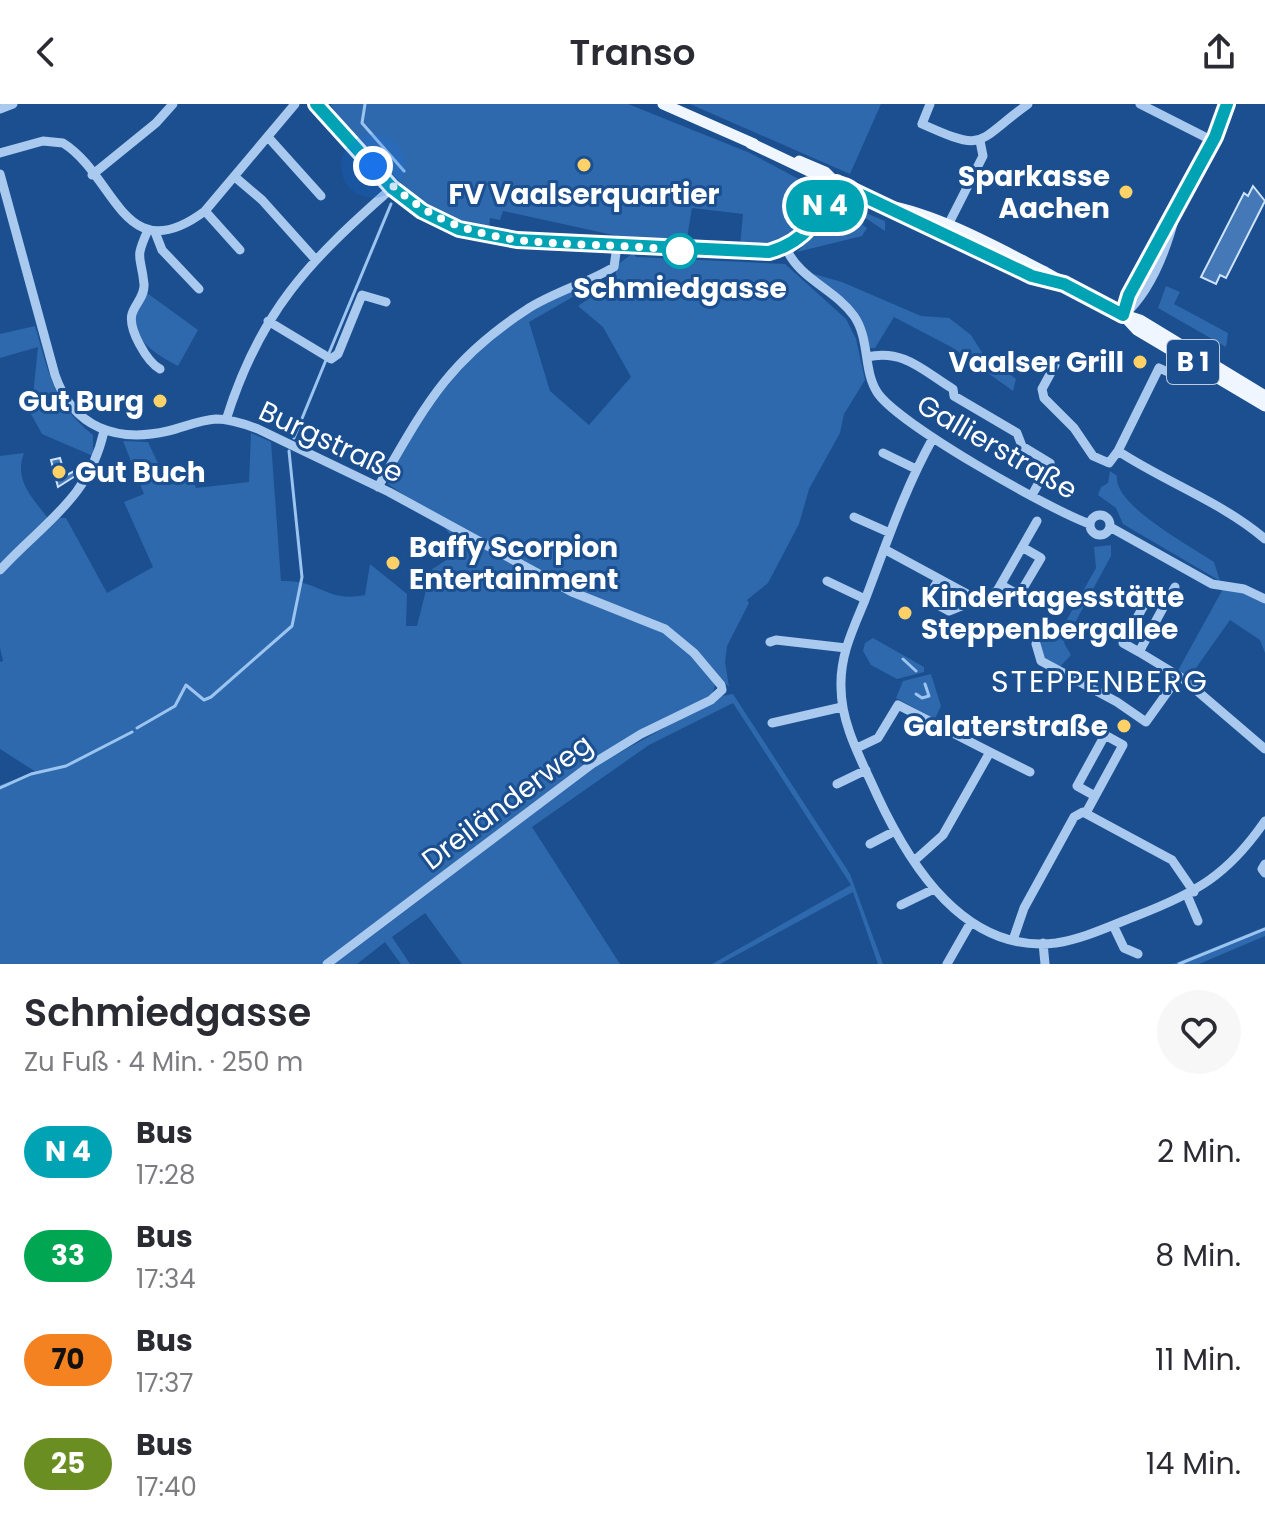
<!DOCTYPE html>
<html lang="de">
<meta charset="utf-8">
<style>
body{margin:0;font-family:Poppins,sans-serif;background:#f7f7f7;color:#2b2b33;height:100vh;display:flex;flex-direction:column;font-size:30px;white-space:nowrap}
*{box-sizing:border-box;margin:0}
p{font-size:26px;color:#7c7c81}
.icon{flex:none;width:44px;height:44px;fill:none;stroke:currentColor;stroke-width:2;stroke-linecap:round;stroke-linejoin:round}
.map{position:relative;height:860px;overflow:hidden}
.drawer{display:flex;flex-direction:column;background:#fff;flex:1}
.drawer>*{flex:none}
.badge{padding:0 16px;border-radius:26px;font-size:28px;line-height:52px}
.you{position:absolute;width:40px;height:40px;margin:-20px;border:6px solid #fff;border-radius:50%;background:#1a73e8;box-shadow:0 0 0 12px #1a73e833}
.map>.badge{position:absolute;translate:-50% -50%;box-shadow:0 0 0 4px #fff}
.round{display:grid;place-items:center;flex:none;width:84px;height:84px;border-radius:42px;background:#f7f7f7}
.headline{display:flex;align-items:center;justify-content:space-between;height:136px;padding:0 24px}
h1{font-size:38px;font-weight:600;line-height:60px}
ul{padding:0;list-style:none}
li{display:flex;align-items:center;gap:24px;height:104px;padding:0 24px}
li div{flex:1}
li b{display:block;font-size:30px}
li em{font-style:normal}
li .badge{min-width:88px;font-weight:700;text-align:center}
header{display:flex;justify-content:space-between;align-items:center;height:104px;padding:0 24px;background:#fff;font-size:36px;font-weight:600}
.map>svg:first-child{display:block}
.green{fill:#2e69ad}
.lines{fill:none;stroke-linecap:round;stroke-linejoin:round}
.stream{stroke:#9cc4f0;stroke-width:3}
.building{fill:#4478b7;stroke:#cfe3fa;stroke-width:2}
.minor{stroke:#a9c9ee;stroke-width:9}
.major{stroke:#f0f6ff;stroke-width:11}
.line-casing{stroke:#fff;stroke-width:18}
.line{stroke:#00a3b4;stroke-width:12}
.walk{stroke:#fff;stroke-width:8;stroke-dasharray:0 14.4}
.poi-dot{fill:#ffd166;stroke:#1b4f8f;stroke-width:3}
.stop-dot{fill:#fff;stroke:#00a3b4;stroke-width:4}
.labels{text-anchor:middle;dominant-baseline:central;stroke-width:6;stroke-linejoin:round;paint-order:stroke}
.shield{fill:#1b4f8f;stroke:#bbcadd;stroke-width:2}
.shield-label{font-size:26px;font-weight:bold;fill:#fff}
.poi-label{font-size:28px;font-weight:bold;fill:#fff;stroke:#1b4f8f;text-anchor:end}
.stop-label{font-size:28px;font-weight:bold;fill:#fff;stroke:#1b4f8f}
.street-label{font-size:28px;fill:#fff;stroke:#1b4f8f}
.neighbourhood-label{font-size:30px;letter-spacing:2px;fill:#fff;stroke:#1b4f8f}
</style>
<header><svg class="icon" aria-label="back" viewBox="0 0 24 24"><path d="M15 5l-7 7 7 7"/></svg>Transo<svg class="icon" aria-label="share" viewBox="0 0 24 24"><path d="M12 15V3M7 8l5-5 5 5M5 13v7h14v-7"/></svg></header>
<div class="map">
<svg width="1265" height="860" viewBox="0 0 1265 860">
<rect width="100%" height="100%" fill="#1b4f8f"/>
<!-- green -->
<path class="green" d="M331,0H628L750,49L808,80L819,95C802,132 780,141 740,143L743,110L692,104L686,140L636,136L503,107L500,116L490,114L489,125C465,120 440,109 420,95C405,85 333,11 331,0Z
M690,0H881L850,70Z
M837,97L885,117V127L861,111L839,124L828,123L824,117Z
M859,118L867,124L862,132L797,148L818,126L836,131Z
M633,149L636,153L785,160L846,215L856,235L865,276L844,310L840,329L809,385L799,420L768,479L747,496L749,499L727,542L725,558L729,583L704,554L715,582L711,592L587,658L322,860H0V681L36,668L0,645V558L3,557L0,544V352L24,349C14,376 31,392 47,413L66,414L107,489L153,463L124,398L144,390L123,337L148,338L168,381L192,373L196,384L249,378L251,329L271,338L281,477C321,475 325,499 365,491L370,460L407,490L406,522H417L431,466L448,455L456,444C447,414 412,398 388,380L389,373C403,348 415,321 431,297C468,244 528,203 588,180L578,190L529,218L550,287L589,321L631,273L603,223L578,202L616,175V162Z
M810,169L842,178L921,212L949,214L971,231L983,250L1016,275L1013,287L953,244L894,213L875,244H869L855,207Z
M1166,182L1180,188L1174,200L1228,229L1226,243L1158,204Z
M147,189L198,226L178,262C162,254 129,235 135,212C136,205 143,196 147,189Z
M35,222C49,269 53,299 93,331V352L42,330L31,310L38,243L0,254V230Z
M1110,367L1117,372C1113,401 1192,443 1214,458L1220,477L1123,420L1116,404L1098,391L1101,383L1108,379Z
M1111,441V452L1064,539L1071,551L1057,566L1041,557L1039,538L1057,533L1096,464L1094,443Z
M1224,483L1265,495V549L1260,536L1230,516L1186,578L1176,570Z
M873,534L924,563V568L897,575L871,561L863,547L865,539Z
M931,570L941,602L935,615L896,594L903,577Z
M733,590L850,770L883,860H878L853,788L720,860H712L851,781L733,599L649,641L532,723L620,860H462L425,809L392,833L410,860H401L385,838L357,860H335L599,660L722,592Z
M1265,823V832L1199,860H1173Z"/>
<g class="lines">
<!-- stream -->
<path class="stream" d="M365,0L362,19L404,67
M329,249L391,100
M294,334L326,256
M903,555L916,567
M916,590L922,594L929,592L925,580
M137,624L175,602L186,581L204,596L211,593L292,522L302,473L289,347
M0,684L31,670L66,662L132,628
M1179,860L1265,825"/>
</g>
<!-- building -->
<path class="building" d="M1253,82L1265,97L1226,174L1220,171L1216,180L1201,173L1244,89L1248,92Z
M60,354L65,372L78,365L80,369L58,383L51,356Z"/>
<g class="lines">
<!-- minor -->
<path class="minor" d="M316,0L392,84L411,99L440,117L485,132L680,147L769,148L786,144L804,131L836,79
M930,0L922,20C987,49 974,39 1028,0
M1140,0L1213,37
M0,5L13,0
M268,33L321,92
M0,49L43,37L63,39C116,72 123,168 205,107L295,0
M0,70L55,271C73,324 117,339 168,327C184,323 200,316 216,315C231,315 245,320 258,325L389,388L572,488L665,525L694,549L721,581L722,586L711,596L641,630L592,660L327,860
M92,71L156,19L173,0
M235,73L262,96L315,155
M205,107L240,146
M947,123L983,52L980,37
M148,126C134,157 141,150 144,180C145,192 135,200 132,210C128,225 147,258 160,265
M155,128L162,146L199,185
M786,144C799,175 835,185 854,212C870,235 863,266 877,288C896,319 1052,407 1090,420
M1123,211L1129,191L1208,46L1227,0
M1124,211C1151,187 1167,144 1176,109
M268,217L331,255L338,250L362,191L386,198
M867,253C904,245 922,266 953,285L954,292L1017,329L1022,342L1050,359L1032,391
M1055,261L1042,285L1044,294L1074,324L1093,352L1109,359L1118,347
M1168,268L1159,264L1118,347C1165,378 1222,398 1265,435
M226,316C260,207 309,157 392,84
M933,334C904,386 886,441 865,496C853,525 840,551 841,583C841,621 862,657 877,691C910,762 965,850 1056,839C1083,835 1110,822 1136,812C1196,789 1228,771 1265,717
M883,349L916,365
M378,383C424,304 446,258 526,206C553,188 586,180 614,163L617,142
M1090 421a10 10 0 1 1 20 0a10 10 0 1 1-20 0Z
M854,413L890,429
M1110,423L1212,480L1244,485L1265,495
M884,445L980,497L997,487L1037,417
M0,466C44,418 89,395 104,327
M939,475L927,495L949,507L976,496
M827,477L865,495
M1001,481L1019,491L1041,454L1022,443
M1148,494L1164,502L1139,548L1123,539Z
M1164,502L1175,483
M770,538L776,536L846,544
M1036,540L1041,557L1117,598L1146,618L1179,572
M1139,548L1182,574L1265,645
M772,619L842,603
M857,644L878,634L898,601L990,648L943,731L914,757
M990,648L1030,668
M837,680L866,666
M1087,707L1123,641L1105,631L1077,682L1095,692
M870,740L895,727
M1265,760L1262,765L1265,769
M1187,791L1198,817
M901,801L934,785
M1113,821L1124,844L1138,850
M1013,836L1024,804L1074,713L1083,708L1172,756L1194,788
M1043,839L1045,860
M947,860L971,818"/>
<!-- major -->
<path class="major" d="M663,0L754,40
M750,39L1011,163L1054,178
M799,57L825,68L836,79
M885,101C939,111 996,143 1045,168C1076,185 1106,206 1140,216L1265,292
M1124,212L1137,226L1265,302"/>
</g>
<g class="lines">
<defs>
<path id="line" d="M316,0L392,84L422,107L459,125L517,136L769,148C806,138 820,113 836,79L1032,172L1064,180L1123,211L1129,191L1215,33L1227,0"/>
</defs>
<!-- line casing -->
<use href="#line" class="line-casing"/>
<!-- line -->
<use href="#line" class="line"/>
<!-- walk -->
<path class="walk" d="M373,62C462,161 562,131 680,147"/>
</g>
<!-- markers -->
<g class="poi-dot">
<circle cx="584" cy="61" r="8"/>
<circle cx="1126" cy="88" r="8"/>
<circle cx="1140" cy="258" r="8"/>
<circle cx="160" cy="297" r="8"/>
<circle cx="59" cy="368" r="8"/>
<circle cx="393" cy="459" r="8"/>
<circle cx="905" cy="509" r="8"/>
<circle cx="1124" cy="622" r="8"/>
</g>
<circle class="stop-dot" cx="680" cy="147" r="16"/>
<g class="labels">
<!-- shield labels -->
<rect class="shield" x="1167" y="236" width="52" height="44" rx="6"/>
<g class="shield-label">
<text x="1193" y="258">B 1</text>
</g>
<!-- poi labels -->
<g class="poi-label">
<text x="1110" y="72">Sparkasse<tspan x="1110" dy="32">Aachen</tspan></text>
<text x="584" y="90" text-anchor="middle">FV Vaalserquartier</text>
<text x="1124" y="258">Vaalser Grill</text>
<text x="144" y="297">Gut Burg</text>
<text x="75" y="368" text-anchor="start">Gut Buch</text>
<text x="409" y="443" text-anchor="start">Baffy Scorpion<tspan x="409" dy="32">Entertainment</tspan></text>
<text x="921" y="493" text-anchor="start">Kindertagesstätte<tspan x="921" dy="32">Steppenbergallee</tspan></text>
<text x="1108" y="622">Galaterstraße</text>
</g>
<!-- stop labels -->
<g class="stop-label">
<text x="680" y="184">Schmiedgasse</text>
</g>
<!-- street labels -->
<g class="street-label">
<text transform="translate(331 338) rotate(25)">Burgstraße</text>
<text transform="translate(997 343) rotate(30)">Gallierstraße</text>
<text transform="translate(507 698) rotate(-37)">Dreiländerweg</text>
</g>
<!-- neighbourhood labels -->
<g class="neighbourhood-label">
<text x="1100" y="577">STEPPENBERG</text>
</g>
</g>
</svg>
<div class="you" style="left:373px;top:62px"></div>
<b class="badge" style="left:825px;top:102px;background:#00a3b4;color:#fff">N 4</b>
</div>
<section class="drawer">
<div class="headline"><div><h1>Schmiedgasse</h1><p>Zu Fuß · 4 Min. · 250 m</p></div><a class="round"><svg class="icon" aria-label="heart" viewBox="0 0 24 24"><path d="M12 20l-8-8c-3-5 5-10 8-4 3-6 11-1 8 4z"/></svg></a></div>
<ul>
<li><span class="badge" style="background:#00a3b4;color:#fff">N 4</span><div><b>Bus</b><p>17:28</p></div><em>2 Min.</em></li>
<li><span class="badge" style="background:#00a651;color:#fff">33</span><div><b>Bus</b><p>17:34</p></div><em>8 Min.</em></li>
<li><span class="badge" style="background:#f58220;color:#111">70</span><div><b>Bus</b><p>17:37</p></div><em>11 Min.</em></li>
<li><span class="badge" style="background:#6b8e23;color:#fff">25</span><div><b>Bus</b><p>17:40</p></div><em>14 Min.</em></li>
</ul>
</section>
